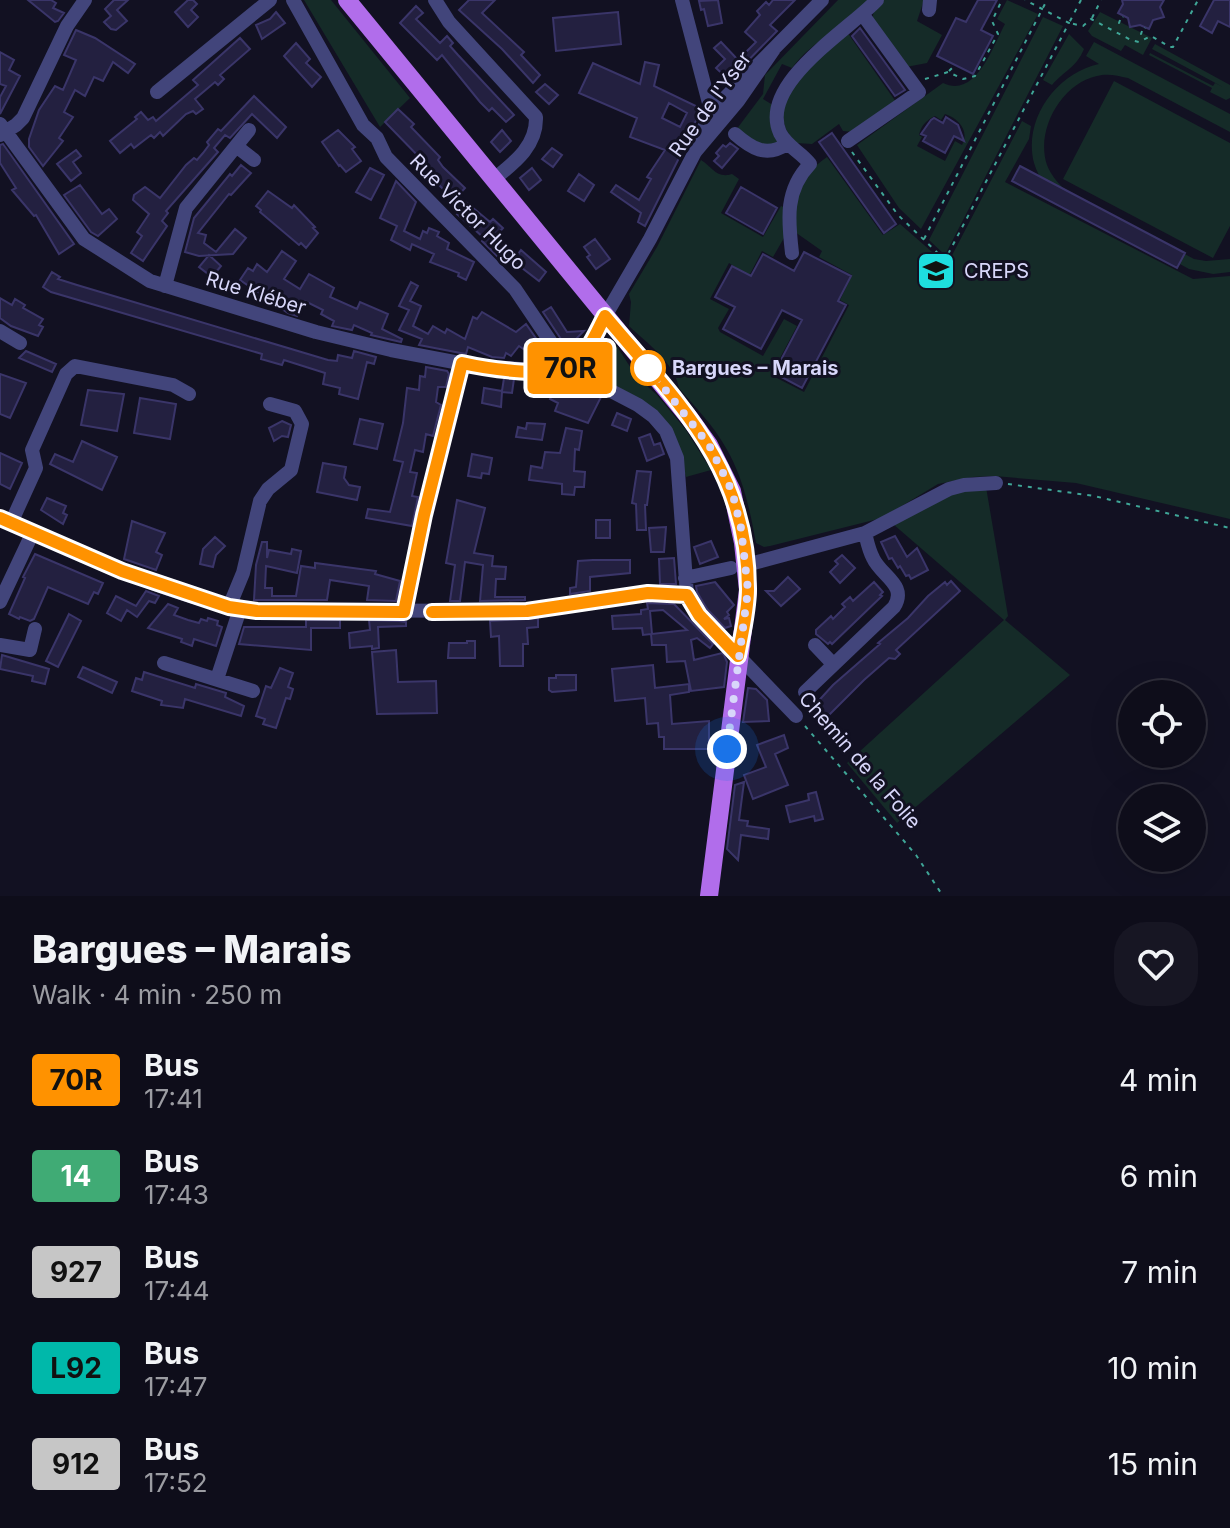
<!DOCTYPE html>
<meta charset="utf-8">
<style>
body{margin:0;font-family:Inter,sans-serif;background:#171623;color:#f1f3f6;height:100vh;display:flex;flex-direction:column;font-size:30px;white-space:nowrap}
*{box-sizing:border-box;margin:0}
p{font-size:26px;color:#9b9ca2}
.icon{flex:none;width:44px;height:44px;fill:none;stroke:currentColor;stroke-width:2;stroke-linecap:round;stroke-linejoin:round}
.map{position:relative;height:896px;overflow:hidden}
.drawer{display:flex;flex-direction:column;background:#0e0d1a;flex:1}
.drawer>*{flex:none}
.badge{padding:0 16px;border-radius:6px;font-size:28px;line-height:52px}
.buttons{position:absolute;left:1118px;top:680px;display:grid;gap:16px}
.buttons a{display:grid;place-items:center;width:88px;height:88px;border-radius:50%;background:#0e0d1a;box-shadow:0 8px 32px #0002,0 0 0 2px #2e2d39;font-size:40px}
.you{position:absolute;width:40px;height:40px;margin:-20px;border:6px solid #fff;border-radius:50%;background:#1a73e8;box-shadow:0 0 0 12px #1a73e833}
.map>.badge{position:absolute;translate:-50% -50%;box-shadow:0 0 0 4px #fff}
.round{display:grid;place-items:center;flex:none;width:84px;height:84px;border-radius:32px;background:#171623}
.head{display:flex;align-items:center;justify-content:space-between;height:136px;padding:0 32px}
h1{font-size:38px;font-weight:800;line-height:60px}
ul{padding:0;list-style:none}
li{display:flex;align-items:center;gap:24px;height:96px;padding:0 32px}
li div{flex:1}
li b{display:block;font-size:30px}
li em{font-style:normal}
li .badge{min-width:88px;font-weight:700;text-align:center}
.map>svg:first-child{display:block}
.green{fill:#152b28;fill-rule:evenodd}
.building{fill:#232040;stroke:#3a3569;stroke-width:2;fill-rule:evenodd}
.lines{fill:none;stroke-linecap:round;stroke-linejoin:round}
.path{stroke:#3fa697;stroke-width:2;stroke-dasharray:4 6;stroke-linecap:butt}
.minor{stroke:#42457b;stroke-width:14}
.major{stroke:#b16deb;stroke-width:18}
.line-casing{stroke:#fff;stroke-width:18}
.line{stroke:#ff9200;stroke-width:12}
.walk{stroke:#d8d7fa;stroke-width:8;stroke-dasharray:0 14.4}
.stop-dot{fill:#fff;stroke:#ff9200;stroke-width:4}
.labels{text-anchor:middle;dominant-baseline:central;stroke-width:6;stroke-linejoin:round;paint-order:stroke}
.street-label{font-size:20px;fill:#d8d7fa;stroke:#121122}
.poi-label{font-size:20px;fill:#d8d7fa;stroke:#121122;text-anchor:start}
.stop-label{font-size:20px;font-weight:bold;fill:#d8d7fa;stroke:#121122;text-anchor:start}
</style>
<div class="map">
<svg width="1230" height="896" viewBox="0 0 1230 896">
<rect width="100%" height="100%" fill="#121122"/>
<!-- green -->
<path class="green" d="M304,0H331L410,98L380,127Z
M838,0H872C849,25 813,39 792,68L782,64L763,99L776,107L781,143L766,147L736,130L763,94L765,75Z
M883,0H924L917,21L942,35L927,63L906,67L872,20L874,10Z
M1007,0L1038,14L921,229L899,208L857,145L943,83C976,99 993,46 1005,24L997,19ZM945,114C958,118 970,131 962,145L955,141L945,161L917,146L922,137L919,135C921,126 926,120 935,116L941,120Z
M1100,12L1152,38L1143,55L1125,45L1121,51L1092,36L1088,31Z
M1043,17L1063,26L945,255L929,240Z
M847,32L896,102L854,132L843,131L839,124L812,144L796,143C756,102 818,58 847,32Z
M1069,34L1084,49C1076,68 1065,70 1052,85L1043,80Z
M1094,42L1230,114V132L1128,78C1118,76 1108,73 1097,76C1062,83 1035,130 1047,165C1051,175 1058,183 1065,190L1194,259L1206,261L1230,259V272L1213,274L1189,269L1050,193C1043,183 1036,172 1033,159C1025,116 1058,73 1099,64L1086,56Z
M1155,44L1230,85V98L1226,100L1210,92L1212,88L1149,55L1150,53L1213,86L1215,83L1223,87L1152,49Z
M1114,81L1230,143V226L1213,258L1063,179Z
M1022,121L1031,126L1029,139L1005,182L1193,279L1230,276V519L1076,483L994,476L973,477L938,484L882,518L770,546L764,547L756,543C750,510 743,477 726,448C714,426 695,407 679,388C674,362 648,344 629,326L631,302L629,294L657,247L701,160C712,167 717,179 732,174L739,179L721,213L763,237L781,206L786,208L788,231L773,257L762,251L749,276L729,263L710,299L729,309L718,328L720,332L763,356L784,319L797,326L771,375L804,392L849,305L840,300L852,275L819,257L822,251L795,232C792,191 793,182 827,157L883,235L900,224L947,265Z
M600,343L616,345L636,376L657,395L686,430L711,470L686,477C671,411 661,410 603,380L596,351Z
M986,487L1008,616L1005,620L1070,675L897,823L847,763L1004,620L893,524L934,498Z"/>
<!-- building -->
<path class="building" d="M28,0H51L56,3L53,8L64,13L58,21L55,22Z
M114,0H128L117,10L127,21L116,30L111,29L104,22L111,16L105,9Z
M188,0H193L197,4L191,10L198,17L188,27L175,12Z
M469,0H495L482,13L524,52L521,55L540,75L533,83L502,49L459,10Z
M718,0L722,23L708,26L704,9L701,10L699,1Z
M773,0H795L770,25L777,31L729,80L716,68L725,59L714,48L721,42L738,60L756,42L745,32L760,15L757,11L766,2L769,5Z
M978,0H997L981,30L993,36L973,74L937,56L956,18L966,22Z
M1122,0H1164L1160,7L1164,17L1153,20L1149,29L1140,25L1130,27L1128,18L1118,13L1123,4Z
M1214,0H1230V27L1218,21L1212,33L1200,26Z
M416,6L423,13L416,19L440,43L447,36L453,43L450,46L458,55L514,115L506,122L492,108L489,111L480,102L442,55L437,60L400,23Z
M276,12L285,23L262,39L256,25L270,19Z
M618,12L621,44L556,51L553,18Z
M860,28L905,90L895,96L852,36Z
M76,30L95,38L135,64L128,73L113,62L103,81L94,77L85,96L75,90L64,112L73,117L59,138L63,141L43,166L29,147V139L39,110L55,86L63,90L76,60L64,55Z
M240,38L250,49L220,75L224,79L218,85L215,82L195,99L203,109L196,114L193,111L186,114L163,136L160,132L154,138L151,135L134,148L131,144L120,153L110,141L137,119L135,117L141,112L148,120L153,117L156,121L198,85L193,80Z
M296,43L310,59L306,63L321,77L312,87L284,56Z
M0,52L14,60L9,70L20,76L0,114V97L6,86L0,84Z
M645,62L659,65L654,86L700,108L702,112L683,140V150L645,226L638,222L641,213L611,192L616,185L639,200L651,179L647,177L665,150L630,137L637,118L579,93L593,63L640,84ZM669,103L687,113L680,127L662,118Z
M545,84L558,95L549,104L536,92Z
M254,96L286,127L277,138L252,114L230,138L225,135L214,148L218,152L166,211L168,213L162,221L167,226L143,261L131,253L142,236L137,232L149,214L133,200L134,195L145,187L160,198L186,165L194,158L197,160L203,153L209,145L207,142L218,129L221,131Z
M398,109L414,124L411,127L440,157L438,160L443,167L465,188L456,198L451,194L450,196L420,166L424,162L385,122Z
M946,117L958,125L964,141L954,136L945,153L923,141L926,136L921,134L931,120L934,118L943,123Z
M338,130L355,147L352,149L361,161L346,172L340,165L339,166L322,142Z
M502,130L511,141L500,152L491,142Z
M832,133L896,224L884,233L819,142Z
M730,143L738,149L722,168L714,161L719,156L716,153L723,145L726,147Z
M3,144L74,244L59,254L36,215L34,216L12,190L16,188L0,163V145Z
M552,148L562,155L553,167L542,159Z
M76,150L81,156L73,162L81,173L71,181L57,164Z
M241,165L251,173L231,195L229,194L198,233L206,235L204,243L216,252L235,229L246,238L233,254L199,256L185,252L194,218L230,174L232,176Z
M1020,166L1185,253L1177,268L1012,181Z
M370,168L384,175L371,200L356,192Z
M532,168L541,180L529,190L520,178Z
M579,174L594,185L584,201L568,191Z
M396,181L416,202L404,231L420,239L423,231L427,233L429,228L439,232L437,236L449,243L447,249L474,262L466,280L458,276L459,273L430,262L434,254L412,244L410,250L391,240L397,226L380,218Z
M80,185L102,214L109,209L117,219L98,236L91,232L64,195Z
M741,187L777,208L763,234L726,213Z
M268,191L292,208L294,205L315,227L313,228L318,233L306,248L301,243L299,245L260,212L261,210L256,206Z
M466,202L490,222L493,219L503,228L495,237L499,241L496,244L509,256L503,262L482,241L484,238L457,214Z
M595,239L610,259L596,269L587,257L590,255L584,247Z
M521,250L546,272L539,281L513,261Z
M282,251L296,261L284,279L300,289L309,274L334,288L330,297L357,309L360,302L388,314L382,329L402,339L401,342L371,335L372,333L354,325L352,330L332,326L334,321L321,314L323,310L305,301L297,316L288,313L240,280L248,268L253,271L257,264L267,272Z
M804,252L851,276L838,301L846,305L802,388L774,373L802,320L782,310L761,349L723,329L735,307L715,297L732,266L751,276L763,254L794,271Z
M209,255L221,266L212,277L199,267Z
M52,272L60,277L58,279L77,285L328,360L337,361L338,355L352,358L354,351L376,357L374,364L367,362L358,399L339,394L340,388L323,384L325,373L284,360L282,365L261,359L262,354L51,292L43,287Z
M411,282L418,286L410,301L421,306L413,326L428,334L433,326L445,333L447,329L465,339L473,317L477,319L482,312L516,332L526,324L549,357V361L531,360L532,355L519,346L511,356L506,353L504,358L492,357L468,347L466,354L419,345L422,339L399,330L409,310L399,306Z
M0,298L12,305L15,299L25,305L23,308L43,319L39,325L43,327L38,336L11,326L0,318Z
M551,307L567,332L584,331L567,348L543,312Z
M26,351L56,364L52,372L19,358Z
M426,367L447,371L449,374L446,387H438L436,402L441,405L433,436L426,434L423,452L415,450L410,472L417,473L412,496L418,497L412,526L366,518L368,509L390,512L403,462L394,460L403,423L407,388L419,390L420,376L425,377Z
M0,374L26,383L10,418L0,414Z
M504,378L514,379L512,393L502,392L501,407L482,403L484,388L502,391Z
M568,380L601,397L588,423L555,411L558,403L550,399L558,382Z
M88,390L124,394L117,431L81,425Z
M140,398L176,404L170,439L134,433Z
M617,413L631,419L627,431L612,425Z
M360,419L383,424L377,449L354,444Z
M282,421L291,425L288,437L282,436L274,441L269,428Z
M527,423L545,424L542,440L516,437L518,427L526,429Z
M566,428L582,431L579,450L575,449L574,471L585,472L584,487H575L574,495L562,494V484L529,480L531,466L542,468L545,452L560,453Z
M650,434L654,445L660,443L664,454L647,461L639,438Z
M82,441L117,457L102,490L50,464L55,454L73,462Z
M0,453L22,463L10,489L0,484Z
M472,454L492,458L489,474L482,473L481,478L468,476Z
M323,463L346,467L344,478L349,485L360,487L357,500L317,492Z
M637,471L651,472L647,505H645L646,530H637L636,504L632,503Z
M47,498L66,506L63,513L67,515L63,524L41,510Z
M457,500L485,508L474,553L493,556L492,566L506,567L505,579H496L495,597H525V600L480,601L483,565L465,562L460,601H450L455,565L446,563Z
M596,520H610V538H596Z
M132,521L165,533L156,552L162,555L156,570L124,559Z
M666,527L664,552H651L649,528Z
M895,536L907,557L917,548L928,570L911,579L909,575L906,576L900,566L898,568L892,558L889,559L881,542Z
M215,537L225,546L216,555L213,567L200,564L203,549Z
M711,541L718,557L700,564L694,547Z
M262,542H267V558L269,550L291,554L292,549L301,551L297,573L266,566L265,588H272V596H296L301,566L315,568V563L376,571L375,574L400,581L396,601L367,600L369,586L330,580L327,600H254L256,565Z
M35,554L103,583L98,594L94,592L88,604L48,587L34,619L30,621L20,617L19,619L9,614L25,578L23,577Z
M842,555L855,568L840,583L830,572L838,564L835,561Z
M674,558L676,584H660L659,559Z
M593,560H630V573L590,577V591L570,594V588L576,587L578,561Z
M788,577L800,589L781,606L766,591H774Z
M951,581L960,591L896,650L900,654L895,659L889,658L864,680L827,717L815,718L811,713L814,710L812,708L833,685L880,644L878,643L908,618L928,596L945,582L947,585Z
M715,582L734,605L727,612L729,615L724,619L729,618L731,626L725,628L707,609L697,592L696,586Z
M874,582L883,592L880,595L882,596L832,644L830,642L828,644L816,634V630L831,616L833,619L845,607L842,604L850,597L853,601Z
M146,591L159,596L155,603L149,601L137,617L127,610L121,621L107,613L116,596L136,606Z
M647,603L674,604L713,644L710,648L697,638L691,640L694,660L722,653L724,655L727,662L724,687L691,691L685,661L667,662L666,645H652L651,634L643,635L642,628L613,629L612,616L641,614V610L648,609ZM663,610L687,630L652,634L650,611Z
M168,604L178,608L174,615L188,620L199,623L201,619L207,621L208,618L218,621L217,625L222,627L216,646L194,639L192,646L181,642L182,639L148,628Z
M69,614L81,621L58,667L46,661Z
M538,618V627L527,628L528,644H523V666H500L499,636L491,637L490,621Z
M306,620H340V628H311V650L239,644L244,627H306Z
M369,620L399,621L406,622V626L378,627L379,648L372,649V646L350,648L349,633L370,630Z
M467,641H475V658H448L449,643H467Z
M396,650L398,682L436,681L437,713L377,714L372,652Z
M2,655L49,669L45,684L32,681L33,676L0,669Z
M653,665L655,688L689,684V692L670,695L672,724L709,721V749H664V737H659L658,723L647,724L645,698L615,701L612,669Z
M83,667L117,682L112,693L78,677Z
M280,668L293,673L288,687L293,689L290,699L286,698L276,728L263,724L265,719L256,716L266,686L271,688Z
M144,672L195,688L196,684L226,693L225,697L244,706L241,716L185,699L183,708L161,705L162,701L132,691L136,678L142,680Z
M556,675H576V690L552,692L549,690V678H556Z
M748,688L756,689L767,700L769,721L743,722Z
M784,735L788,748L775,754L788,785L753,799L744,775L766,767L757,745Z
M744,782L739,820L748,821L747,826L769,829L768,839L741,835L738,860L727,849L735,785Z
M816,792L823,819L815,821L814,816L790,822L786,806L809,800L808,794Z"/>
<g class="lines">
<!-- path -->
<path class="path" d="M1081,0L1069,23L1083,26L1091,19L1131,40L1139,42L1151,36L1170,47H1173L1198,0
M1092,18L1101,0
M1120,20L1119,23L1123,17
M1142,31L1141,34L1145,28
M949,71L955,65
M925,79L948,72L963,79L975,76L998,34L992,21L1002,0
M852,152L898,215L945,260L1069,23L1025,0
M924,239L1047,0
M1008,484L1094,496L1230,528
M805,726L916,855L943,896"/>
<!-- minor -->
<path class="minor" d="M293,0L363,125L377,138L386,157L515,289L569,369L638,405L653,416L666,431L677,458L687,595L699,615L796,716
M435,0L449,22L536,117C537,146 514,163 494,179
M682,0L709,103L716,119
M929,10L930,0
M157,92L270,0
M0,124L84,239L150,281L316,332L391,350L470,365L557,372L569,369L579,361L650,239L695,152L738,101L774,49
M735,134C751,148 766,158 787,144
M0,135L16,125L23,118L67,26L85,0
M848,141L919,92L863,15
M692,145L722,101L822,0
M236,146L254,160
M792,253C788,219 785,190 810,164C801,152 787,147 780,133C758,84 849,30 877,0
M165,286L186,208L249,130
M0,331L20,343
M0,518C81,552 161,595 248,610L515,611L648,593L687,595
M11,523L36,468L32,450L66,374L75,366L173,385L189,394
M746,565L865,533L949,489L964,485L996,483
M685,578L731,568
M0,602L33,532
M229,607L243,573L260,501L268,489L291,470L302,424L295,411L270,404
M404,612L424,515L462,363
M0,645L30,650L35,629
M815,645L833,664
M164,663L253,691
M217,679L240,609
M805,692L894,607C908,585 881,576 873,558C869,551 867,541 865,533"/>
<!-- major -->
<path class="major" d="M347,0L691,420L709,445L732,491L743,543L748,590L709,896"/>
</g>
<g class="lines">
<defs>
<path id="line" d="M0,518L122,571L229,607L257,611L404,612L424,515L462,363C484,368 559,380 575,365C588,353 597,331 605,316C678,403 748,467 748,589C748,611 742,634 738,656L699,615L687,595L648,593L527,611L432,612"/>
</defs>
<!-- line casing -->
<use href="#line" class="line-casing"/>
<!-- line -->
<use href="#line" class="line"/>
<!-- walk -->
<path class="walk" d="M648,368L709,445L732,491L741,528L748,590L727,749"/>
</g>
<!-- icons -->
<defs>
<symbol id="university-square" viewBox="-11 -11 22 22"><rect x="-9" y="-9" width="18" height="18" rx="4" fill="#1edddf" stroke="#121122"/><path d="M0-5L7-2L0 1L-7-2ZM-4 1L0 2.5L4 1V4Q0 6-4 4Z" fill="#111"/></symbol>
</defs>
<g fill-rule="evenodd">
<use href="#university-square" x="914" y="249" width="44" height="44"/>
</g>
<!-- markers -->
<circle class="stop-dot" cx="648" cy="368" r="16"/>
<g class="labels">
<!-- street labels -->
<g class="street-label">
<text transform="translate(710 104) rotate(-54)">Rue de l'Yser</text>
<text transform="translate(468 212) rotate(45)">Rue Victor Hugo</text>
<text transform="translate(256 293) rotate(17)">Rue Kléber</text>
<text transform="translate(860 760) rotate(49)">Chemin de la Folie</text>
</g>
<!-- poi labels -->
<g class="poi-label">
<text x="964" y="271">CREPS</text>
</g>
<!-- stop labels -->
<g class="stop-label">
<text x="672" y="368">Bargues – Marais</text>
</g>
</g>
</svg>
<div class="buttons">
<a><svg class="icon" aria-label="locate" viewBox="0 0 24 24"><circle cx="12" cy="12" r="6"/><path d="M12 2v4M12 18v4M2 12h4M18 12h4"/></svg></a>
<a><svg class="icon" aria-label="layers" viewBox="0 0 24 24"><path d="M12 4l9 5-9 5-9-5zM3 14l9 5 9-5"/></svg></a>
</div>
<div class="you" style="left:727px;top:749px"></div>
<b class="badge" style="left:570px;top:368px;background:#ff9200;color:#111">70R</b>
</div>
<section class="drawer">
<div class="head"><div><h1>Bargues – Marais</h1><p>Walk · 4 min · 250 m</p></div><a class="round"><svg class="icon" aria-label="heart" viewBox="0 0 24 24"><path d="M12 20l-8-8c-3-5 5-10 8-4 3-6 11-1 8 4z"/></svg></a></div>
<ul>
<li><span class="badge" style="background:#ff9200;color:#111">70R</span><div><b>Bus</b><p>17:41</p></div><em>4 min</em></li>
<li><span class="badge" style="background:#40ab75;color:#fff">14</span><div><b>Bus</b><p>17:43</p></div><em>6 min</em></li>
<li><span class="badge" style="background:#c6c6c6;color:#111">927</span><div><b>Bus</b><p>17:44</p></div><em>7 min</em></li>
<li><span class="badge" style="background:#00b8aa;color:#111">L92</span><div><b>Bus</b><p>17:47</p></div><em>10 min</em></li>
<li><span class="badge" style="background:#c6c6c6;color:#111">912</span><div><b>Bus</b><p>17:52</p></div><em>15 min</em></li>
</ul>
</section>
